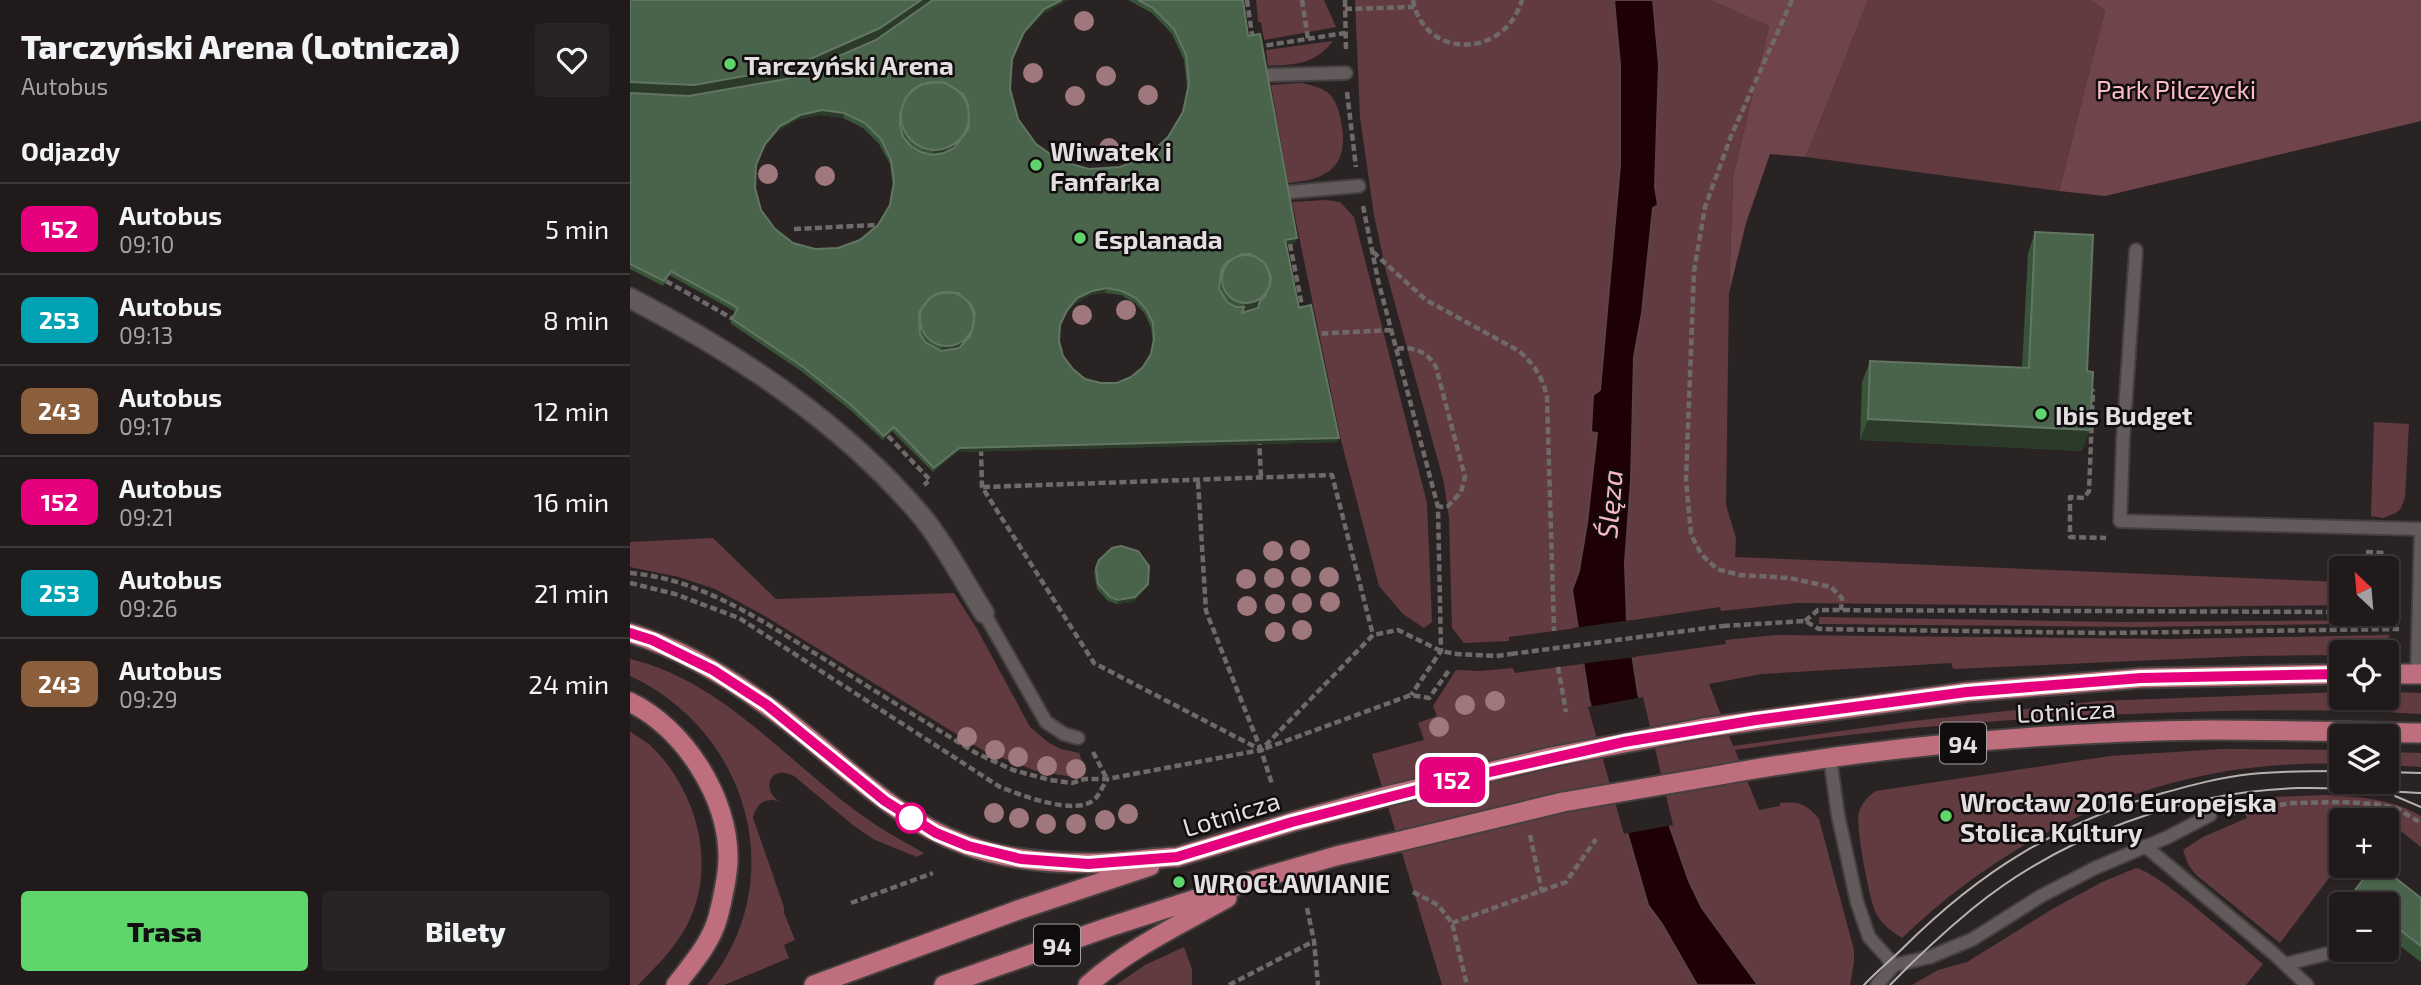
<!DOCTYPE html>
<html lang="pl">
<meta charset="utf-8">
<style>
body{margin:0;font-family:"Exo 2",sans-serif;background:#282324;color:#f1f3f6;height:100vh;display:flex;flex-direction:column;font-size:26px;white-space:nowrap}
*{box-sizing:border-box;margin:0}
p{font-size:23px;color:#a2a1a3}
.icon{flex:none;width:38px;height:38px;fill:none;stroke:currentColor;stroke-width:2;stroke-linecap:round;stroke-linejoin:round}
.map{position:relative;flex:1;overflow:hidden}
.details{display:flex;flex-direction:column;background:#201a1b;width:630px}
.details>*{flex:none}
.badge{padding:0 14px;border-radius:10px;font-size:24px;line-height:46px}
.needle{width:46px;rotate:334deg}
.fabs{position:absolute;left:1699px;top:556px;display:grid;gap:14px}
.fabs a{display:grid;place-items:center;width:70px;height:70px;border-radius:7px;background:#201a1b;box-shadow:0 2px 5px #0004,0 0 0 2px #3d383a;font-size:35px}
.map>.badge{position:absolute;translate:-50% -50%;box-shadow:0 0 0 4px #fff}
h2{padding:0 21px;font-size:26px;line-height:63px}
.round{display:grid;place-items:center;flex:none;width:74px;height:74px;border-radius:7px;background:#282324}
.head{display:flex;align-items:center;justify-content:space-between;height:119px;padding:0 21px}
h1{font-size:33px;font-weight:800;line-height:52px}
.cta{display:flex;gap:14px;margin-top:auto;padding:14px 21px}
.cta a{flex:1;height:80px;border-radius:7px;background:#5fd56b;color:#111;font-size:28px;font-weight:800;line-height:80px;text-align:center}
.cta a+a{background:#282324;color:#f1f3f6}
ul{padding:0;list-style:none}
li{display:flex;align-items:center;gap:21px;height:91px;padding:0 21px;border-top:2px solid #3d383a}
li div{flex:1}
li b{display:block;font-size:26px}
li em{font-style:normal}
li .badge{min-width:77px;font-weight:700;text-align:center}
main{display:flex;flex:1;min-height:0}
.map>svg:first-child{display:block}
.green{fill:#623b41}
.forest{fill:#70444b}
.water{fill:#1e0006;stroke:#594347;stroke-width:2}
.pier{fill:#2a2324}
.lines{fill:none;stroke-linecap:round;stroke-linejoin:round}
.service-casing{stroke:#453f3f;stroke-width:16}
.minor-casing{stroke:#453f3f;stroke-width:23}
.primary-casing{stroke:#453f3f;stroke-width:23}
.path{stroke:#6f696a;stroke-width:4.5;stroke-dasharray:7 3.5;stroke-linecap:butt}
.service{stroke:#635b5b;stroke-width:12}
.minor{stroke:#635b5b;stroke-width:19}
.primary{stroke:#be6e7c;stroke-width:19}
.tram{stroke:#b7b1b2;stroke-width:2}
.primary-bridge-casing{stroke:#453f3f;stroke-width:23;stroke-linecap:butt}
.path-bridge{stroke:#6f696a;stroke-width:4.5;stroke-dasharray:7 3.5;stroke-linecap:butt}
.primary-bridge{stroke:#be6e7c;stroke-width:19}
.tree{fill:#9e787d}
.wall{fill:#385439;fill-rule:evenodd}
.shaded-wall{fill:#2b3a29}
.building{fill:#4a634b;stroke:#627662;stroke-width:2;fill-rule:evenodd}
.line-casing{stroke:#fff;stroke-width:16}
.line{stroke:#e6007e;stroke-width:10}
.poi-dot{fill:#5fd56b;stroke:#110d0e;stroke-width:2.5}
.stop-dot{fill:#fff;stroke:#e6007e;stroke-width:3.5}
.labels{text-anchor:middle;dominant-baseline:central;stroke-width:5;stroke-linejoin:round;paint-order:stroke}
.shield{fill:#110d0e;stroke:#a49fa0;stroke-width:2}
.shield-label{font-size:24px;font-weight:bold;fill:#e3dedf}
.poi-label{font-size:26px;font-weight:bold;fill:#e3dedf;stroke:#110d0e;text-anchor:start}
.park-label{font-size:26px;fill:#fcbdc5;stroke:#110d0e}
.street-label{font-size:26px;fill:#e3dedf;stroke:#110d0e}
.water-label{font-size:28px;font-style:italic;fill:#f6b8c0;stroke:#110d0e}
</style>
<main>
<section class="details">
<div class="head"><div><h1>Tarczyński Arena (Lotnicza)</h1><p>Autobus</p></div><a class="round"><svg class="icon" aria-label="heart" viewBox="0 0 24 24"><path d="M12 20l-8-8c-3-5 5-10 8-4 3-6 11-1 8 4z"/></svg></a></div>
<h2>Odjazdy</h2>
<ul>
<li><span class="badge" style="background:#e6007e;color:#fff">152</span><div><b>Autobus</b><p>09:10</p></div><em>5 min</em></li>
<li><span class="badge" style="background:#00a3b4;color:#fff">253</span><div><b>Autobus</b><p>09:13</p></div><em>8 min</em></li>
<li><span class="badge" style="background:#8b5e3c;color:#fff">243</span><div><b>Autobus</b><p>09:17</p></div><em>12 min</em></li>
<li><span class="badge" style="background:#e6007e;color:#fff">152</span><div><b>Autobus</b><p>09:21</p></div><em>16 min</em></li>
<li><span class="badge" style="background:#00a3b4;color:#fff">253</span><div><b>Autobus</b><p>09:26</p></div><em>21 min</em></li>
<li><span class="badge" style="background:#8b5e3c;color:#fff">243</span><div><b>Autobus</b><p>09:29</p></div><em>24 min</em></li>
</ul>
<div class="cta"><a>Trasa</a><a>Bilety</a></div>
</section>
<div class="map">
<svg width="1791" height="985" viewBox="0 0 1791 985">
<rect width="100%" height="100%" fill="#2a2324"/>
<!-- green -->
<path class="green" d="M626,0H694L706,27L634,40L631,22H628Z
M725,0H984L990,65V165L970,390L963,395L961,431L967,433L957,523L949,571L942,590L947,628L879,637V641L834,643L822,628L819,518L814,483L756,271L744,215L730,117Z
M1023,0H1080L1139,26L1103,177L1099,293L1096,505L1106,538L1105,557L1711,582V605L1535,607L1167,603L1091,611L1090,607L997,621L995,563L1004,357L1012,313L1023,207L1028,204L1025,187L1029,65Z
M1238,0H1460L1475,10L1429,191L1176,157Z
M703,41C684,65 667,64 638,66L636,50Z
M672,83C680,85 690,87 697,92C706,99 709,111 711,121C720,165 699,180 658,183L641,85Z
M696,200L710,202L724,217L797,503L802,622L794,628L773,614L749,586L711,440L662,202Z
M1744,422L1779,424L1775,497L1771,508L1766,513L1753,518L1741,516Z
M83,538L146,599L324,593L347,629L400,727L419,743L431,749L449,753L456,771L443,777L406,771L354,751L135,616L85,589L49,577L0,567V542Z
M1189,617L1490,622L1768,620V623L1508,627L1189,624Z
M1146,635L1542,639L1760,635C1749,654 1731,653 1712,653L1711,655L1617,656L1323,669L1321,663L1131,674L1079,684L1103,746L1283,721L1469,701L1711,692L1712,698H1757V692L1791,693V714C1714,709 1636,710 1558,712C1406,716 1256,727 1105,750L1129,810L1150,806V803C1168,801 1178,804 1189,819L1224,950V962L1220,985H1128L1072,908L1059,881L1040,827L1008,693L1003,657L1096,644L1095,640Z
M0,659C90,680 154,758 226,811C247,827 271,840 294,853L287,857L245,840L224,826L164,776C140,764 130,789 150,802C136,796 126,804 123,818L154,907V913L165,940L154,945L159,958L94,985H77C162,881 119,731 0,676Z
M952,664L959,700L1018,905L1032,924L1067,985H812L742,754L794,740L788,723L807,716L803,706L826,670L850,671L883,668L885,673Z
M0,731C7,737 16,741 22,747C68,792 88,869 56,927C43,950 26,967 8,985H0Z
M1593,749L1711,750V764C1544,758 1391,824 1272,938C1261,931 1250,923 1245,911C1239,896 1225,826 1229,812C1232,803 1238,796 1246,791L1480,756Z
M1757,752L1791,753V767L1757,765Z
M1698,795C1732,797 1762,799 1791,816V847L1749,814L1743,821H1712L1711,862L1650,943L1565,874L1558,864L1553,850L1573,837L1617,818L1610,802L1642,797Z
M1506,868C1527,871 1611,946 1633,964L1616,985H1282L1308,970L1337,962L1424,908L1472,882Z
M554,947L562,969V985H486L515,965Z"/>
<!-- forest -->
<path class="forest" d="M1080,0H1238L1176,157L1140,154L1116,223L1099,293L1103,177L1139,26Z
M1460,0H1791V121L1475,196L1429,191L1475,10Z"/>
<!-- water -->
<path class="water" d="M984,0H1023L1029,65L1025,187L1028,205L1023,208L1012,313L1004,357L1001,480L995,563L997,621L1008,693L1040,827L1059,881L1072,908L1128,985H1067L1032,924L1018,905L959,700L942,590L949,571L957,523L967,433L961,432L963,395L970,390L990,165V65Z"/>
<!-- pier -->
<path class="pier" d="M1001,620L1006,657L949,664L943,628Z
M1013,697L1043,825L994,834L958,707Z"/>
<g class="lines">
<defs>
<path id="service" d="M640,75L716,73
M660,192L729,186
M1506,250L1493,440L1490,521L1791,529L1787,673
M354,613L416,722L434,734L448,738
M1200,758L1208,815L1227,902L1239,937L1264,965
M1515,846L1643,953L1677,985
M1656,964L1712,950
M1247,985L1264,965L1300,957L1343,939L1411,896L1465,868L1538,837L1580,815"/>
<path id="minor" d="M0,298C108,354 215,424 294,519C317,548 334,582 354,613"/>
<path id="primary" d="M0,633C49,648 95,675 136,705C203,752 258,817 336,845C374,859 417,863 457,863C487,864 517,858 547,857
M1757,674H1791
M0,702C54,728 99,798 98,859C98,874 92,902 88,917C81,943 62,964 46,985
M1073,728L1337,692L1511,678L1712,674
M1085,776C1249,746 1417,732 1583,730C1652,730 1722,732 1791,733
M761,795L921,757
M775,840L933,802
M184,985L391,909L520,866
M314,985L479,927L631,878
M458,985C498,949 549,925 597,898"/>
</defs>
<!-- service casing -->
<use href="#service" class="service-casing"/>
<!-- minor casing -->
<use href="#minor" class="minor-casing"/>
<!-- primary casing -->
<use href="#primary" class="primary-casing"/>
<!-- path -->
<path class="path" d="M617,0L623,41
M672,0L678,39
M715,0L716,52
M783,0C794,60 875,59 892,0
M1162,0L1101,136L1075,207L1064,271L1056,480L1061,534L1071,554L1087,569L1110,575L1160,578L1201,587L1212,598L1211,610
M715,9L784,7
M626,47L715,33
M717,92L726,167
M733,206L748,280L808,507L811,651L781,695
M164,229L246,225
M660,244L673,311
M743,252L796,300L889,351C904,364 913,378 917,397L924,631
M36,281L105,320
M681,334L762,330
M767,349C783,346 798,352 806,367L835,477L831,492L818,506L809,507
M1457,388L1463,391L1459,491L1454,498L1440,497V537L1476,538
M258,436L300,480L294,485
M629,438L631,478
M351,449L352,487L464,663L631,750L642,784
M568,482L576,611L631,750L781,695L799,698L820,669
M353,487L702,475L743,635
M1736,552L1756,553
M0,573C74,579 138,625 199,662C248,693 297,723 346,753L383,770L420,780L442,783L455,779H477L631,750L743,635L768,630L811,651L827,654L866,656L881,654
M0,583L45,594L109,618L370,787C391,795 446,817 465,799C470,794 473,785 477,780
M1757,612H1769
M1175,621L1188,610L1712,612
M1093,626L1175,621L1189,629L1475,633L1769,629
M928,667L936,712
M463,752L477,779
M1598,814L1661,803L1713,802L1746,804L1768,809L1791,823
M900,835L912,892
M783,892L808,905L822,923L837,985
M221,903L303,873
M677,908L684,941L688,985
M822,923L936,882L966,839
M599,985L684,941"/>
<!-- service -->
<use href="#service" class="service"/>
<!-- minor -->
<use href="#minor" class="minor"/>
<!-- primary -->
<use href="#primary" class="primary"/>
<!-- tram -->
<path class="tram" d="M1757,772L1791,773
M1765,796L1791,807
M1234,985C1246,972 1260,961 1273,948C1350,871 1428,823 1533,793C1562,785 1591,777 1621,774C1651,771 1682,771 1712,771
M1260,985C1286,958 1313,933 1342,909C1431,836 1554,791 1669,788C1710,787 1751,791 1791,793"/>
<defs>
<path id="primary-bridge" d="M921,757L1073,728
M933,802L1085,776
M547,857L662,822L761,795
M631,878L706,856L775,840"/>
</defs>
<!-- primary-bridge casing -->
<use href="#primary-bridge" class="primary-bridge-casing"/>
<!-- path-bridge -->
<path class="path-bridge" d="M881,654L1093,626"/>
<!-- primary-bridge -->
<use href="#primary-bridge" class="primary-bridge"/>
</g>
<!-- trees -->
<g class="tree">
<circle cx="454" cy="21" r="10"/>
<circle cx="403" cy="73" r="10"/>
<circle cx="476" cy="76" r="10"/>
<circle cx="518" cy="95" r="10"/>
<circle cx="445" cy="96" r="10"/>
<circle cx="479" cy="148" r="10"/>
<circle cx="138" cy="174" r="10"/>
<circle cx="195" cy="176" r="10"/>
<circle cx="496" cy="310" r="10"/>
<circle cx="452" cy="315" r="10"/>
<circle cx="670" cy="550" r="10"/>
<circle cx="643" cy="551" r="10"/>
<circle cx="671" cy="577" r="10"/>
<circle cx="699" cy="577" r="10"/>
<circle cx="644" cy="578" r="10"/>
<circle cx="616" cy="579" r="10"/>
<circle cx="700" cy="602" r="10"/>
<circle cx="672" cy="603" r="10"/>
<circle cx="645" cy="604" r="10"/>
<circle cx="617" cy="606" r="10"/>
<circle cx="672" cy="630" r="10"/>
<circle cx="645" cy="632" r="10"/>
<circle cx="865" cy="701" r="10"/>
<circle cx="835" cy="705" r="10"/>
<circle cx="809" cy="727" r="10"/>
<circle cx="337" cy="737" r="10"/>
<circle cx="365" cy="750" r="10"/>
<circle cx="388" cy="757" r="10"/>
<circle cx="417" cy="766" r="10"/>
<circle cx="446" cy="769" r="10"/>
<circle cx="364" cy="813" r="10"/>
<circle cx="498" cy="814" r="10"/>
<circle cx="389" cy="818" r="10"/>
<circle cx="475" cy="820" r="10"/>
<circle cx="416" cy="824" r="10"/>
<circle cx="446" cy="824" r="10"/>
</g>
<!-- wall -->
<path class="wall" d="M0,0H438L413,14L392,36L382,60L380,89L388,119L406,144L430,161L459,169L490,167L517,156L538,137L552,114L557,88L554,60L542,34L522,13L498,0H613L618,36L665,243L655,244L669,308L708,442L327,452L303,472L262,431L253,440L219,409L171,371L100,323L106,312L39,275L33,286L0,269ZM190,115L213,118L233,128L249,144L260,164L263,187L259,207L248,225L230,240L208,248L185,249L163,243L145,229L131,210L125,188L126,166L133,148L148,131L168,119ZM475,293L491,295L505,303L515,314L521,328L523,343L520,355L513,367L501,377L487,383H471L455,379L443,369L433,356L429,341L430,326L435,315L446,303L460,295Z
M1405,232L1452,451L1230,440L1232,382L1240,361L1392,368L1398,253Z
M469,560L518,584L516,588L503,602L487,604L478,601L467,589L464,572Z
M1723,893L1791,898V962L1757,936V905H1718Z"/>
<!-- shaded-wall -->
<path class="shaded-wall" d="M291,0H307L245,44L155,83L58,100L0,98V82Z
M432,0H438L413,14L392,36L394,32L414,9Z
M192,110L214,113L213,118L190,115L168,119L148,131L133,148L135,144L150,126L170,115Z
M339,126L335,135L323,152L301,159L304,151Z
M667,238L665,243L653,245L655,240Z
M640,286L637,294L628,308L612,313L615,304Z
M477,288L475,293L460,295L446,303L435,315L437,310L447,298L462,291Z
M343,331L340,340L327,353L309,355L312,347Z
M1238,419L1460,430L1452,451L1230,440Z
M264,427L262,431L253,440L254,436Z
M709,438L708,442L327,452L303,472L304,468L329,448Z
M518,584L516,588L503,602L487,604L488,600Z"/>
<!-- building -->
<path class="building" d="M0,0H291L250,28L160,68L64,85L0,82Z
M303,0H432L414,9L394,32L382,59L380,89L388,119L406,144L430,161L459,169L490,167L517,156L538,137L553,112L559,84L556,55L544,29L523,8L508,0H613L618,36L630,34L667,238L655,240L669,308L681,305L709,438L329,448L304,468L264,427L254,436L221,405L173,367L102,319L108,308L41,271L34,281L0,264V93L59,96L156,79L246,40ZM314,82L333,94L338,104L339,126L337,131L324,148L314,153L302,155L291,152L281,146L273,137L270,126V114L275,99L282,90L292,84ZM192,110L214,113L235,123L251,139L261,160L264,182L260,205L248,225L230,240L208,248L185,249L163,243L145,229L131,210L125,188L126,165L135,144L150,126L170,115ZM612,254H620L634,262L641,277L640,286L637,290L635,297L630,301L628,308L612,313L614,307H606L598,303L589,289L591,273L592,268L597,262ZM477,288L492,291L506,298L516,309L523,323L524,339L521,354L513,367L501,377L487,383H471L455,379L443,369L433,356L429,341L430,325L437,310L447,298L462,291ZM310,293H328L341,304L345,313L341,335L329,348L311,351L295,342L290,334L289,316L290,311L301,297Z
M271 116a34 34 0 1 1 68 0a34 34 0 1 1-68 0Z
M1405,232L1463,235L1457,371L1463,372L1460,430L1238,419L1240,361L1399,368Z
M592 279a24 24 0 1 1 48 0a24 24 0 1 1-48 0Z
M290 319a27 27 0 1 1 54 0a27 27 0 1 1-54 0Z
M491,546L508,551L519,566L518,584L505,597L488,600L480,597L468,584L466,568L469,560L482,548Z
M1743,866H1750L1791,898V946L1757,920V905H1738L1723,893Z"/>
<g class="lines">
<defs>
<path id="line" d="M0,633L22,640L83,670L137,705L255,801L306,833L338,846L391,859L458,864L547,857L662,822L837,777L994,742L1126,720L1337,692L1511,678L1712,674"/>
</defs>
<!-- line casing -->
<use href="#line" class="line-casing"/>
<!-- line -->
<use href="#line" class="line"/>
</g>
<!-- markers -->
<g class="poi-dot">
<circle cx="100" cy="64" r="7"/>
<circle cx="406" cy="165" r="7"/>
<circle cx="450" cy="238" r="7"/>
<circle cx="1411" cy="414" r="7"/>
<circle cx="1316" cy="816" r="7"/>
<circle cx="549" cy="882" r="7"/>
</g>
<circle class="stop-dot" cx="281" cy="818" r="14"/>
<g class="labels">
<!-- shield labels -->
<g class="shield">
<rect x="1310" y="722.5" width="46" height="41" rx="5"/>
<rect x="404" y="924.5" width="46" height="41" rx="5"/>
</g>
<g class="shield-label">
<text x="1333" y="743">94</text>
<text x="427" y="945">94</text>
</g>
<!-- poi labels -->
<g class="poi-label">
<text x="114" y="64">Tarczyński Arena</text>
<text x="420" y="150">Wiwatek i<tspan x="420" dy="30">Fanfarka</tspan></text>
<text x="464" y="238">Esplanada</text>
<text x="1425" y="414">Ibis Budget</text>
<text x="1330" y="801">Wrocław 2016 Europejska<tspan x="1330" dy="30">Stolica Kultury</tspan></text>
<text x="563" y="882">WROCŁAWIANIE</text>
</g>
<!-- park labels -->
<g class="park-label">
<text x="1546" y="88">Park Pilczycki</text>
</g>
<!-- street labels -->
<g class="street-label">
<text transform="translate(1436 710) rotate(-3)">Lotnicza</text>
<text transform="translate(601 813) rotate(-17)">Lotnicza</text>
</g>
<!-- water labels -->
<g class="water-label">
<text transform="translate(979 504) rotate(-85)">Ślęza</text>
</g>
</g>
</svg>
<div class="fabs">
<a><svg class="needle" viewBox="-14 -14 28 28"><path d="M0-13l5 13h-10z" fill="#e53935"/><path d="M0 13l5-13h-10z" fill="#a2a1a3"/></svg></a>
<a><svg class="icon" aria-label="locate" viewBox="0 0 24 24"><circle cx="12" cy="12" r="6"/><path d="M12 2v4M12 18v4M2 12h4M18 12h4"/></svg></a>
<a><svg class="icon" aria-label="layers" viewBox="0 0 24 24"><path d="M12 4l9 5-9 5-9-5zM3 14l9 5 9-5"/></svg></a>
<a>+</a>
<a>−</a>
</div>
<b class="badge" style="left:822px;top:780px;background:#e6007e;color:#fff">152</b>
</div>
</main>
